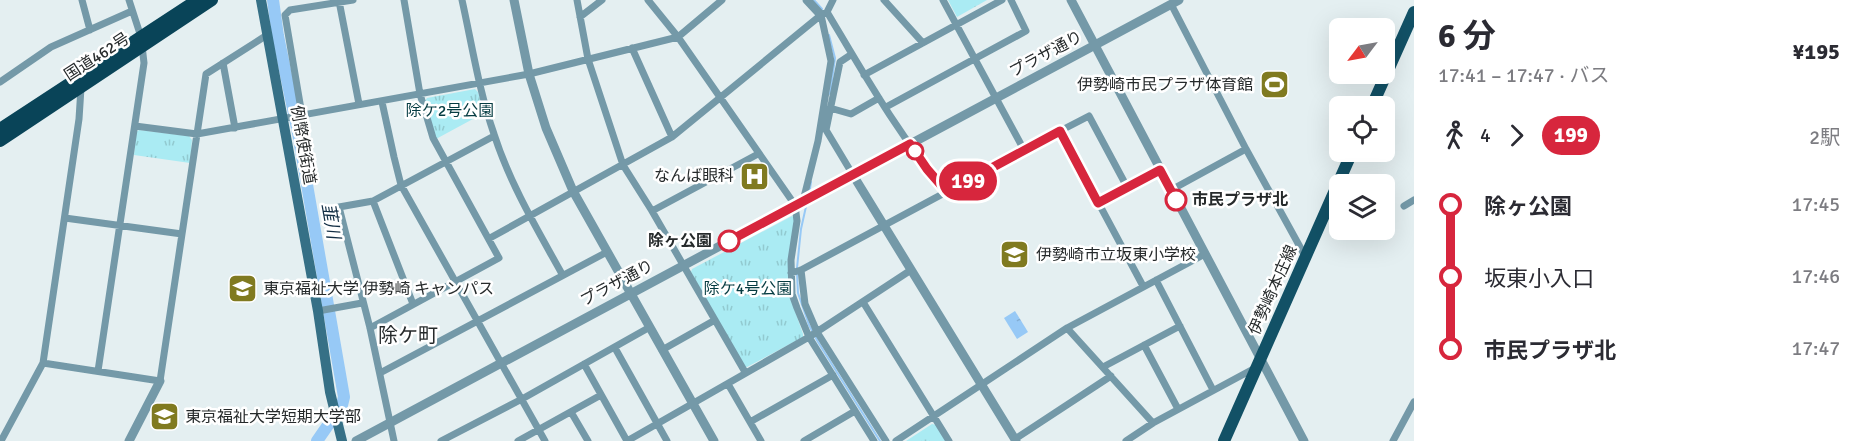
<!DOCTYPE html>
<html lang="ja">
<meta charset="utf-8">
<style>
body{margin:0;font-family:Signika,"Noto Sans JP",sans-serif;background:#f7f7f7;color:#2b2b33;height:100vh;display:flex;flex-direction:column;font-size:22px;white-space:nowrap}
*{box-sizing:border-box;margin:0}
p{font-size:20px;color:#7c7c81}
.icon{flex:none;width:33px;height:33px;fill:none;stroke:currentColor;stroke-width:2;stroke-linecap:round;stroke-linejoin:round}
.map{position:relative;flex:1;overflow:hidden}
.drawer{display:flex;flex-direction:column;background:#fff;width:450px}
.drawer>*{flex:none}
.badge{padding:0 12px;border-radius:20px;font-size:21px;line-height:39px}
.needle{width:39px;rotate:238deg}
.tools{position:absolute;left:1329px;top:18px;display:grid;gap:12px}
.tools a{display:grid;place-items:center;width:66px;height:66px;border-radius:9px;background:#fff;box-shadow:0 6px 24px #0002;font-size:30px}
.map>.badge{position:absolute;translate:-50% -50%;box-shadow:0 0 0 3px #fff}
.legs{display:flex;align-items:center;gap:9px;height:66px;padding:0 24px;font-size:20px}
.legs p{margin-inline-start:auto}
.headline{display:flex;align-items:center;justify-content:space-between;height:102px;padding:0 24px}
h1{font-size:33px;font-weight:700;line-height:45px}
ul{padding:0 24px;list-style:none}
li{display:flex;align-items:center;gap:21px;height:72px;font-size:22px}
li i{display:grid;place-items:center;width:9px;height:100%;margin:0 8px;background:currentColor}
li i::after{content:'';width:15px;height:15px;margin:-8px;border:4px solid;border-radius:50%;background:#fff}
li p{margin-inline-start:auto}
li:first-child i{background:linear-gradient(#0000 50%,currentColor 0)}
li:last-child i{background:linear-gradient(currentColor 50%,#0000 0)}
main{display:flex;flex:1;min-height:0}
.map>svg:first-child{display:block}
.park{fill:url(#park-tufts)}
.water{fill:url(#water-ripples)}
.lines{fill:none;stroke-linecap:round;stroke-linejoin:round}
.stream{stroke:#97c9f6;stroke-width:2}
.river{stroke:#97c9f6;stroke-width:12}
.minor{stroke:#7499a8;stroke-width:7}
.tertiary{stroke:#7499a8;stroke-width:9}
.secondary{stroke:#367086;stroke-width:10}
.primary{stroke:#125166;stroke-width:12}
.trunk{stroke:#094458;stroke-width:12}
.line-1-casing{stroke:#fff;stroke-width:14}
.line-1{stroke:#d7263d;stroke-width:9}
.stop-1-dot{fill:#fff;stroke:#d7263d;stroke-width:3}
.labels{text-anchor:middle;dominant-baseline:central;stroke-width:5;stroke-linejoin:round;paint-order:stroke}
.street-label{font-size:16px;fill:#262a2b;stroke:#fff}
.poi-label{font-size:16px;fill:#262a2b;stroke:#fff;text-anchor:start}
.park-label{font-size:16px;fill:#053c42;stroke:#fff}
.stop-label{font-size:16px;font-weight:bold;fill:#262a2b;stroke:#fff;text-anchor:start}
.water-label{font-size:18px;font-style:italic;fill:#122e44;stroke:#fff}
.quarter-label{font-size:20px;fill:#262a2b;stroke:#fff}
</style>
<main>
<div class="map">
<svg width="1414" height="441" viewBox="0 0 1414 441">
<defs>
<pattern id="park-tufts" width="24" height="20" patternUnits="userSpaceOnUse" patternTransform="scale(1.5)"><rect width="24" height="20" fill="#aaebf3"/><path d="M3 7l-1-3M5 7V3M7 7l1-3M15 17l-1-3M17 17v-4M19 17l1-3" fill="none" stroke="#92cad0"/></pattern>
<pattern id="water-ripples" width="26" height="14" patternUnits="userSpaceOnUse" patternTransform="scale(1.5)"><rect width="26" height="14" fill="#97c9f6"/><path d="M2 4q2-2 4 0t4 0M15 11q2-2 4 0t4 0" fill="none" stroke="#82add3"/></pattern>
</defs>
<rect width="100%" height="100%" fill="#e4eff1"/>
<!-- park -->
<path class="park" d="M948,0H987L957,17Z
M475,89L478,92L484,113L436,139L425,101L427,98Z
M139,130L189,136L192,140L190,163L134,155L136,132Z
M792,216L795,219L793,305L803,334V337L747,367H744L691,272L692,269Z
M932,424L936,425L946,441H906Z"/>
<!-- water -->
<path class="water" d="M1015,311L1028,332L1017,339L1004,318Z"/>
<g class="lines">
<!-- stream -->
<path class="stream" d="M814,0L822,9
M829,35L835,58L830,94
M809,194L811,182
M797,268L801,229L807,202
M797,273L798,293L809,325L818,342L880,441"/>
<!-- river -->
<path class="river" d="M273,0L278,36L298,133L344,397L342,405L317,441"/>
<!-- minor -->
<path class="minor" d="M82,0L90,30
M462,0C472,45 479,91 494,134C510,184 537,229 562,274
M577,0L588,59L623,165L652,211L745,372
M648,0L678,37L795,205L797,221L791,260L792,294L797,308L809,337L874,441
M884,0L923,43
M943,0L1024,150
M339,1L359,104
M1171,4L1246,149L1305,256
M827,12C864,74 900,138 947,192
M580,17L602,0
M632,48L672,137
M852,54L840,62L826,130L853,175
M223,63L235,128
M864,75L1002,0
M0,82L51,47L132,11
M382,102L394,157L401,185L545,441
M886,107L1026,31L1011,0
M830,108L851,114L879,98
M302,115L285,15L290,10L353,0
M135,126L197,134L529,74L678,37L722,0
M1060,131L1089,116L1127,187
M1171,190L1246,149
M373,201L413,304
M803,201L818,141L831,61L821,15
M1098,203L1160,170
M1404,206L1414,200
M652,211L758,154
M65,218L182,234
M490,238L672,137L821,15L827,12L833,0
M801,270L805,304L817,332L886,441
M791,273L801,270L1060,131L1143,286
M1156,280L1213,390
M863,302L949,441
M318,311L362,303
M370,328L499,258L433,138L420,94L404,0
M1067,328L1153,423
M1144,345L1178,409
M615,348L667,441
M662,350L715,320
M43,363L160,381L206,74L267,35
M584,364L627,441
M1103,367L1180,326
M98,371L144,63L141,37L129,0
M380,373L607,252
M728,384L761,441
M571,412L588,441
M750,422L833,375
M1015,439L1111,376
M1,441L43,363L79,119L81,88
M394,441L370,328L339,207L373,201L494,136
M441,441L522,399L650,327
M518,441L601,395
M627,441L809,337L911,270
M804,441L855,411
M896,441L1067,328L1205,254
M1126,441L1153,423L1257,367
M1393,441L1414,402"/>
<!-- tertiary -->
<path class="tertiary" d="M514,0L529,74L546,128L573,191L714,441
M807,0L821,15
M1071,0L1304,441
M853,175L1016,441
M129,441L160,381
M356,441L1179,0"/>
<!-- secondary -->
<path class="secondary" d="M261,0L318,311L330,392L342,441"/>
<!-- primary -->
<path class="primary" d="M1372,106L1414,12
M1224,441L1352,152"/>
<!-- trunk -->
<path class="trunk" d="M0,129L197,0
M0,141L212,0"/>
</g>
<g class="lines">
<defs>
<path id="line-1" d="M729,241L910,144L927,169L947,192L1060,131L1098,203L1160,170L1176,200"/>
</defs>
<!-- line-1 casing -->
<use href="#line-1" class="line-1-casing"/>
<!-- line-1 -->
<use href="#line-1" class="line-1"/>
</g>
<!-- icons -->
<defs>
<symbol id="stadium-square" viewBox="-11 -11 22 22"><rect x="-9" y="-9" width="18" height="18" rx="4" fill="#807a20" stroke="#fff"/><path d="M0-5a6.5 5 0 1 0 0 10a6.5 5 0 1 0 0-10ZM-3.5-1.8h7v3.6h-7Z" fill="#fff"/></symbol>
<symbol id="hospital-square" viewBox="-11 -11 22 22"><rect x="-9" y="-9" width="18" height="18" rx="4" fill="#807a20" stroke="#fff"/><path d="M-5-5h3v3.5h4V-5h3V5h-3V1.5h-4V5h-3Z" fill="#fff"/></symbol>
<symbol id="school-square" viewBox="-11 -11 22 22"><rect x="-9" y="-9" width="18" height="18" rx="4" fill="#807a20" stroke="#fff"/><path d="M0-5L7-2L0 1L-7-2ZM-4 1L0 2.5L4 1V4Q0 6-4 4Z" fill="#fff"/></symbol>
<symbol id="university-square" viewBox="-11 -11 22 22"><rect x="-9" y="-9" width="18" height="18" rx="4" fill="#807a20" stroke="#fff"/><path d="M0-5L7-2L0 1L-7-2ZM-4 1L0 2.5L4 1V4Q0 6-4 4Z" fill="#fff"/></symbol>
</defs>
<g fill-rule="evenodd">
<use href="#stadium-square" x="1258" y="68" width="33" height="33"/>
<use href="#hospital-square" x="738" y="160" width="33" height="33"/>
<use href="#school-square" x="998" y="238" width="33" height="33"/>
<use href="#university-square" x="226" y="272" width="33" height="33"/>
<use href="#university-square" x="148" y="400" width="33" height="33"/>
</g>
<!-- markers -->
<g class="stop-1-dot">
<circle cx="915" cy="151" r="8"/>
<circle cx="1176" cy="200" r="10"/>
<circle cx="729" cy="241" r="10"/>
</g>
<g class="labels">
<!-- street labels -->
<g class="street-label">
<text transform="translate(1046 54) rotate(-28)">プラザ通り</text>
<text transform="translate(97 57) rotate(-33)">国道462号</text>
<text transform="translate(303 145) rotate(80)">例幣使街道</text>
<text transform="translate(617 283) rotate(-28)">プラザ通り</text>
<text transform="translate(1273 290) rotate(-66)">伊勢崎本庄線</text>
</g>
<!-- poi labels -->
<g class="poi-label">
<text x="1253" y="85" text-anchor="end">伊勢崎市民プラザ体育館</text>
<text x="734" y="176" text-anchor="end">なんば眼科</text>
<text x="1036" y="255">伊勢崎市立坂東小学校</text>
<text x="263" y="289">東京福祉大学 伊勢崎 キャンパス</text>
<text x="185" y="417">東京福祉大学短期大学部</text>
</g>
<!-- park labels -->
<g class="park-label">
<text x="450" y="111">除ケ2号公園</text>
<text x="748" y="289">除ケ4号公園</text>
</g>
<!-- stop labels -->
<g class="stop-label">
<text x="1192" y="200">市民プラザ北</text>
<text x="712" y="241" text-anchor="end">除ヶ公園</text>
</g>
<!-- water labels -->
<g class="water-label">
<text transform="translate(331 221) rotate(80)">韮川</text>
</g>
<!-- quarter labels -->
<g class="quarter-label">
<text x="408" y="335">除ケ町</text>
</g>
</g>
</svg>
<div class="tools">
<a><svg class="needle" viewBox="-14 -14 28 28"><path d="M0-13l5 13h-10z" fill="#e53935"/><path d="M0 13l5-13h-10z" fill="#7c7c81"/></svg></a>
<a><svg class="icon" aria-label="locate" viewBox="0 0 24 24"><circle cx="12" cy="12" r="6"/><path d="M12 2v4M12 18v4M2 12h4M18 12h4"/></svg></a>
<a><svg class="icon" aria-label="layers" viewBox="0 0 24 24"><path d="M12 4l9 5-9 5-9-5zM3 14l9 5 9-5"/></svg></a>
</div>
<b class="badge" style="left:968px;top:181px;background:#d7263d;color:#fff">199</b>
</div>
<section class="drawer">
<div class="headline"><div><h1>6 分</h1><p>17:41 – 17:47 · バス</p></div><b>¥195</b></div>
<div class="legs"><svg class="icon" aria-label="walk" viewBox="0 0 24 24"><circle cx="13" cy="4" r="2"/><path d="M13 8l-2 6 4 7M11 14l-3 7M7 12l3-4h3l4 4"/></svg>4<svg class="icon" aria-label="forward" viewBox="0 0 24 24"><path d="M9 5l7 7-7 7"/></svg><b class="badge" style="background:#d7263d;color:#fff">199</b><p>2駅</p></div>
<ul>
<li><i style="color:#d7263d"></i><b>除ヶ公園</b><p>17:45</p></li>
<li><i style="color:#d7263d"></i><span>坂東小入口</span><p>17:46</p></li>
<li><i style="color:#d7263d"></i><b>市民プラザ北</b><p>17:47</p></li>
</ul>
</section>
</main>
